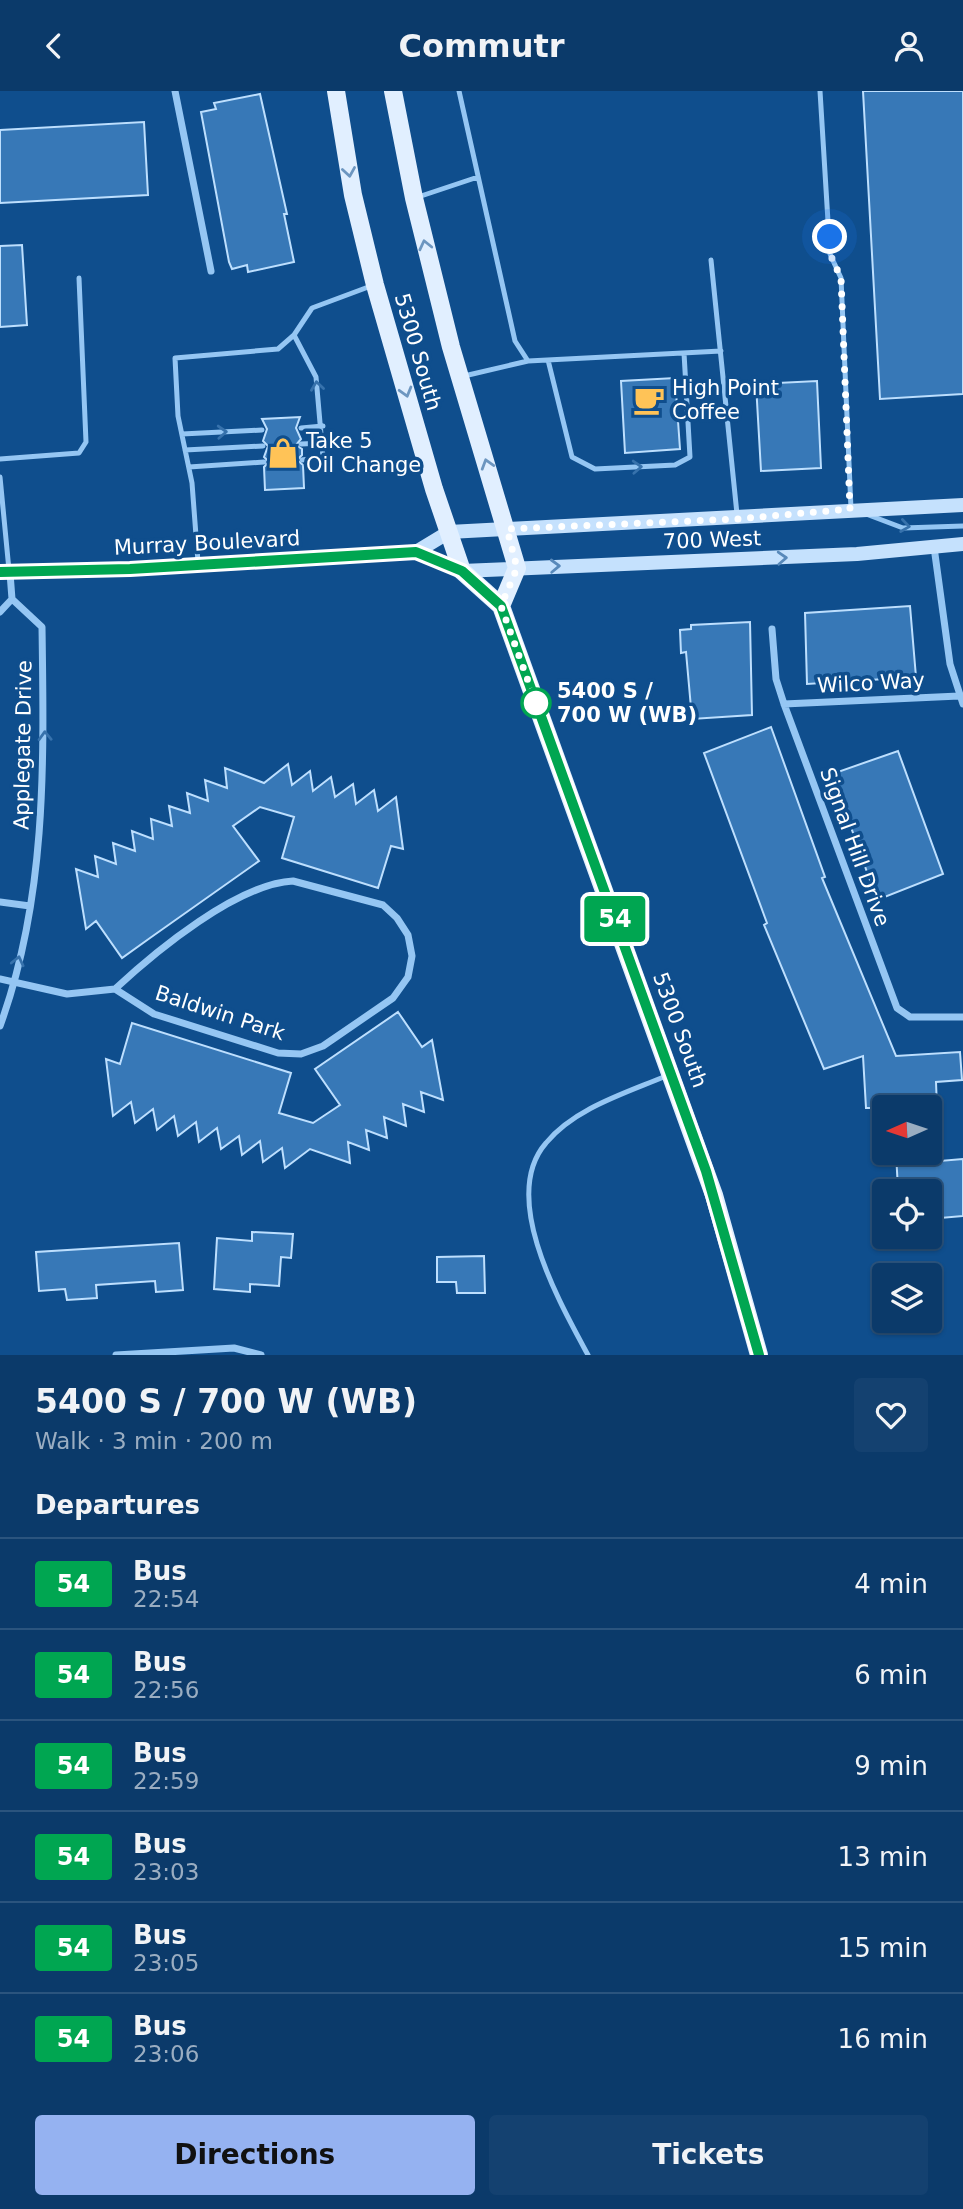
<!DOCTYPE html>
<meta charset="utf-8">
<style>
body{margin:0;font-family:"DejaVu Sans",sans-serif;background:#144170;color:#f1f3f6;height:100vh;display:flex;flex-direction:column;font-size:26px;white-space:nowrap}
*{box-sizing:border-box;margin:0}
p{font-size:23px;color:#9aadc1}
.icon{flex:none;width:38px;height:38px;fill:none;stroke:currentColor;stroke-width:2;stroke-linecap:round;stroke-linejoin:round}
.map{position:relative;height:1264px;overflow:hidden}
.panel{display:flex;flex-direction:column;background:#0b3a6a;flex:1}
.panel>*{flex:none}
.badge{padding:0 14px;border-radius:5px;font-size:24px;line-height:46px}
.needle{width:46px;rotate:267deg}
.tools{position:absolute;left:872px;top:1004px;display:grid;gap:14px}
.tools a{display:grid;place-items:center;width:70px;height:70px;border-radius:7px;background:#0b3a6a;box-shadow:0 2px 5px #0004,0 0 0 2px #2b547e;font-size:35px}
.you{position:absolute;width:35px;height:35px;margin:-18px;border:5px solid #fff;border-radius:50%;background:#1a73e8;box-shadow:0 0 0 10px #1a73e833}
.map>.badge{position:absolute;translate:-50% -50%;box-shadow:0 0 0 4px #fff}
h2{padding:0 35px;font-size:26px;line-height:63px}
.round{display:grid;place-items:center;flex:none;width:74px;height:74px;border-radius:7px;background:#144170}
.headline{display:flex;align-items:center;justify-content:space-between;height:119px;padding:0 35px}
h1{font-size:33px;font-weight:800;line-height:52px}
.primary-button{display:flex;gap:14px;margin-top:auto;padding:14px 35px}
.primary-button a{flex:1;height:80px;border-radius:7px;background:#95b2f1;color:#111;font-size:28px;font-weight:800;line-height:80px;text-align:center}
.primary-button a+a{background:#144170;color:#f1f3f6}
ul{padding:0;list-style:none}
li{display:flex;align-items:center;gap:21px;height:91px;padding:0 35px;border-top:2px solid #2b547e}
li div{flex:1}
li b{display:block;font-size:26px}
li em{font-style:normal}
li .badge{min-width:77px;font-weight:700;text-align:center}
header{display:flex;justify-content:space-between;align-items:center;height:91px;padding:0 35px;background:#0b3a6a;font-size:32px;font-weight:800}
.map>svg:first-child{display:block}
.building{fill:#3778b7;stroke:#bddffe;stroke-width:2}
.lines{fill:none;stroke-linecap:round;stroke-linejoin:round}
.service{stroke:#95c6f3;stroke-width:5}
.minor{stroke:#95c6f3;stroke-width:7}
.secondary{stroke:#c5e1fd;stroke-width:14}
.primary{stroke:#e1efff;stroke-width:18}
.oneway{stroke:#6d96c0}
.oneway2{stroke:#3772ac}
.oneway3{stroke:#5889ba}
.line-casing{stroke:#fff;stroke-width:16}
.line{stroke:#00a651;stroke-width:10}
.walk{stroke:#fff;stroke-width:7;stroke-dasharray:0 12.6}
.stop-dot{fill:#fff;stroke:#00a651;stroke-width:3.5}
.labels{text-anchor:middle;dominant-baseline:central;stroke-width:7;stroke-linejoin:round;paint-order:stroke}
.street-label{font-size:21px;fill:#fff;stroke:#0f4e8d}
.poi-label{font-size:21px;fill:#fff;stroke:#0f4e8d;text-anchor:start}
.stop-label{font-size:21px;font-weight:bold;fill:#fff;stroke:#0f4e8d;text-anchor:start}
</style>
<header><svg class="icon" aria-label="back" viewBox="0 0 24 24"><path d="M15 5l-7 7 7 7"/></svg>Commutr<svg class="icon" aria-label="person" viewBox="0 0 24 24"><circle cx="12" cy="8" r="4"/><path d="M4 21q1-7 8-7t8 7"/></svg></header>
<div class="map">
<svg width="963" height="1264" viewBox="0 0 963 1264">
<rect width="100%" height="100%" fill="#0f4e8d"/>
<!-- building -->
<path class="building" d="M863,0H963V303L880,308Z
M260,3L287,123H284L294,171L248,181L247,174L232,178L229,171L201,21L216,18L214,12Z
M144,31L148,104L0,112V39Z
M22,154L27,234L0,236V155Z
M675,287L680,358L625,362L621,290Z
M817,290L821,377L761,380L756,293Z
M300,326L296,337L301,348L296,354L302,358V364L297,369L303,374L304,397L265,399L264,376L269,371L264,366L268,355L263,350L267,338L262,328Z
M910,515L916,586L807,593L805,522Z
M750,531L752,624L692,628L686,561L681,562L680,539L691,538V534Z
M771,636L825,786L822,787L896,965L960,961L962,989L936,991L937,1017H866L863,965L824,978L764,834L767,832L704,662Z
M898,660L943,783L877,809L832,683Z
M288,673L292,694L310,680L313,700L331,686L335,706L353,693L356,713L374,699L378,720L396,706L403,758L391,755L378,797L282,767L294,726L260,716L233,735L259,770L150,847L122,867L96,830L86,838L76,778L98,786L95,765L116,773L113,752L135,760L132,740L153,748L151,728L172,735L169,715L190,722L187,702L208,710L205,689L227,697L225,677L264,692Z
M398,921L422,956L432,949L443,1009L421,1001L424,1021L403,1013L406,1035L384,1026L387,1047L366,1039L369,1059L348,1051L350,1072L310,1058L285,1077L282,1057L263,1071L260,1050L242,1064L239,1045L221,1058L217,1037L199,1051L196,1031L178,1045L174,1025L157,1039L153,1018L135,1032L131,1011L113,1025L106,968L120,973L132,932L291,982L279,1022L313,1032L340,1014L315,978Z
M896,1062H940V1070L963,1068V1125L929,1128V1101L898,1098Z
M252,1141L293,1143L291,1167L281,1166L279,1195L250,1193V1201L214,1198L217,1147L252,1150Z
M179,1152L183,1199L156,1201L155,1190L96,1194L97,1207L67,1209L65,1198L39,1200L36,1161Z
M484,1165L485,1202H457L456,1191H437V1166Z"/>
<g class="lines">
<!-- service -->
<path class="service" d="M459,0L515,250L528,270
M820,0L830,163L841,187L851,418
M418,106L478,86
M711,169L737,423
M294,244L316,286L323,366L302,369
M548,269L572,366L595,378L675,374L690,366L684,262
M464,285L528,270L721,260
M301,337L323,335
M182,343L262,339
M301,353L324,352
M185,359L263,355
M0,368L79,362L86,351L79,187
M189,376L264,371
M0,386L9,479
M866,423L903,437L963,435
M198,471L192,392L178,325L175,267L278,258L294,244L312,217L371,195
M588,1264C560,1212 499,1106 546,1052C575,1017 626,1002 666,985"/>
<!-- minor -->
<path class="minor" d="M175,0L211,180
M934,456L950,573L963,613
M0,521L12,508
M772,538L776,588L784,613L897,917L910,926H963
M784,613L959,605
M293,790L383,814L397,827L408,844L412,865L408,886L393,907L323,955L301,963L278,962L154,923L115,898C156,860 237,793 293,790Z
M0,811L30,815
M0,888L67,903L115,898
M0,935C47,806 44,671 42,536L12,508L10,482
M116,1264L234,1257L261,1264"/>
<!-- secondary -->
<path class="secondary" d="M416,461L449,441L963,414
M0,481L130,478L416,461L462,480L857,463L963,453"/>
<!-- primary -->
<path class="primary" d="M336,0L353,104L375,194L434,398L462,480L501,515L714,1104L759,1264
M393,0L414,107L451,256L517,477L501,515"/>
</g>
<!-- one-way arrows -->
<defs><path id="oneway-chevron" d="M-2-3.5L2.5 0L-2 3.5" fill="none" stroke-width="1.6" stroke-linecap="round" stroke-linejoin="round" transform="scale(1.75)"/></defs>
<g class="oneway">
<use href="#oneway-chevron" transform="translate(349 81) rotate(81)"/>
<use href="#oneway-chevron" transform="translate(425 154) rotate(-103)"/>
<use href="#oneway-chevron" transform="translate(406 301) rotate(74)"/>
<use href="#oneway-chevron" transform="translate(487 373) rotate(-107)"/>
</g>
<g class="oneway2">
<use href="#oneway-chevron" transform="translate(317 295) rotate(-98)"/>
<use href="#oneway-chevron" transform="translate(222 341) rotate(-3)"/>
<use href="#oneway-chevron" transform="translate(637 376) rotate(-3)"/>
<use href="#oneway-chevron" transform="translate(905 435) rotate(8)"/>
<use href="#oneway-chevron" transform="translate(45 645) rotate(-92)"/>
<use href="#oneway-chevron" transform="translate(18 870) rotate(-77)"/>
</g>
<g class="oneway3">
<use href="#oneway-chevron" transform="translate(782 467) rotate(-3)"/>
<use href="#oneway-chevron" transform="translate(555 475) rotate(-2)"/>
</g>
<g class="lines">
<defs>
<path id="line" d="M0,481L130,478L416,461L462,480L501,515L706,1080L759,1264"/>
</defs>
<!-- line casing -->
<use href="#line" class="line-casing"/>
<!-- line -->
<use href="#line" class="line"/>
<!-- walk -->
<path class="walk" d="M536,612L501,515L517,477L507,438L737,428L850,418L841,187L830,163V146"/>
</g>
<!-- icons -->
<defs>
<symbol id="cafe-bare" viewBox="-9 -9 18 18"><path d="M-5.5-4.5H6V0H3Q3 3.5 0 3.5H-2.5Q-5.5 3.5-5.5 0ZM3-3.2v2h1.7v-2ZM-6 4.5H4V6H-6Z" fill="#ffc357" stroke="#0f4e8d" stroke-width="2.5" paint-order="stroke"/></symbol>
<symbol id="shop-bare" viewBox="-9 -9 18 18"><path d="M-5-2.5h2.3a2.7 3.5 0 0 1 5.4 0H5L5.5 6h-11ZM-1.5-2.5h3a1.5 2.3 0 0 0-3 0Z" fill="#ffc357" stroke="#0f4e8d" stroke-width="2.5" paint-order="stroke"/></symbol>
</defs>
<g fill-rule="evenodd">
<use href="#cafe-bare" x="627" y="287" width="44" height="44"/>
<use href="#shop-bare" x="261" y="340" width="44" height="44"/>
</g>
<!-- markers -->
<circle class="stop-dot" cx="536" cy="612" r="14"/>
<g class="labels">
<!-- street labels -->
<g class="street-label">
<text transform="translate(418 261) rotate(74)">5300 South</text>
<text transform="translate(712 449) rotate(-2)">700 West</text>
<text transform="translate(207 452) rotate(-3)">Murray Boulevard</text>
<text transform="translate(871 592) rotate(-3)">Wilco Way</text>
<text transform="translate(23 654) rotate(-89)">Applegate Drive</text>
<text transform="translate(855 756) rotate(70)">Signal Hill Drive</text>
<text transform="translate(220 922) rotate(18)">Baldwin Park</text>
<text transform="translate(680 939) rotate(70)">5300 South</text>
</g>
<!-- poi labels -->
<g class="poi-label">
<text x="672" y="297">High Point<tspan x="672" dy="24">Coffee</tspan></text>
<text x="306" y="350">Take 5<tspan x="306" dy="24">Oil Change</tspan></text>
</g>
<!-- stop labels -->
<g class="stop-label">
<text x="557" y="600">5400 S /<tspan x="557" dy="24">700 W (WB)</tspan></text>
</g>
</g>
</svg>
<div class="tools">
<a><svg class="needle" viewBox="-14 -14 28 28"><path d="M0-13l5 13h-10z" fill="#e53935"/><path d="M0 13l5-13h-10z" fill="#9aadc1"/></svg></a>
<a><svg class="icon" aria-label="locate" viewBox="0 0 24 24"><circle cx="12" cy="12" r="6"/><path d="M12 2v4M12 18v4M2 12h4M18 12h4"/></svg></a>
<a><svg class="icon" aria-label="layers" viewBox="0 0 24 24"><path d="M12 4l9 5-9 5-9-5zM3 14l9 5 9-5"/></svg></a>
</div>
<div class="you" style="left:830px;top:146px"></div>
<b class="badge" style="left:615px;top:828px;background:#00a651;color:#fff">54</b>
</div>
<section class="panel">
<div class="headline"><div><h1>5400 S / 700 W (WB)</h1><p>Walk · 3 min · 200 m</p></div><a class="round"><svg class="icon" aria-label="heart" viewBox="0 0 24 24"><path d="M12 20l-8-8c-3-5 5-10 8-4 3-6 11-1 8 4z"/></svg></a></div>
<h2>Departures</h2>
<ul>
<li><span class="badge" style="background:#00a651;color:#fff">54</span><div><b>Bus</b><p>22:54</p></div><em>4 min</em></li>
<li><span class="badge" style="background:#00a651;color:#fff">54</span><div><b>Bus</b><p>22:56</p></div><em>6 min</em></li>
<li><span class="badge" style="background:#00a651;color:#fff">54</span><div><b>Bus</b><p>22:59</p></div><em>9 min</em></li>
<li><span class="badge" style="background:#00a651;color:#fff">54</span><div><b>Bus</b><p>23:03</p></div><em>13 min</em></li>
<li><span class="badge" style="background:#00a651;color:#fff">54</span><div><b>Bus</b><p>23:05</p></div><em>15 min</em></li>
<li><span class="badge" style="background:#00a651;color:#fff">54</span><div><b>Bus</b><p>23:06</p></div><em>16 min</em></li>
</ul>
<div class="primary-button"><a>Directions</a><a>Tickets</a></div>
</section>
